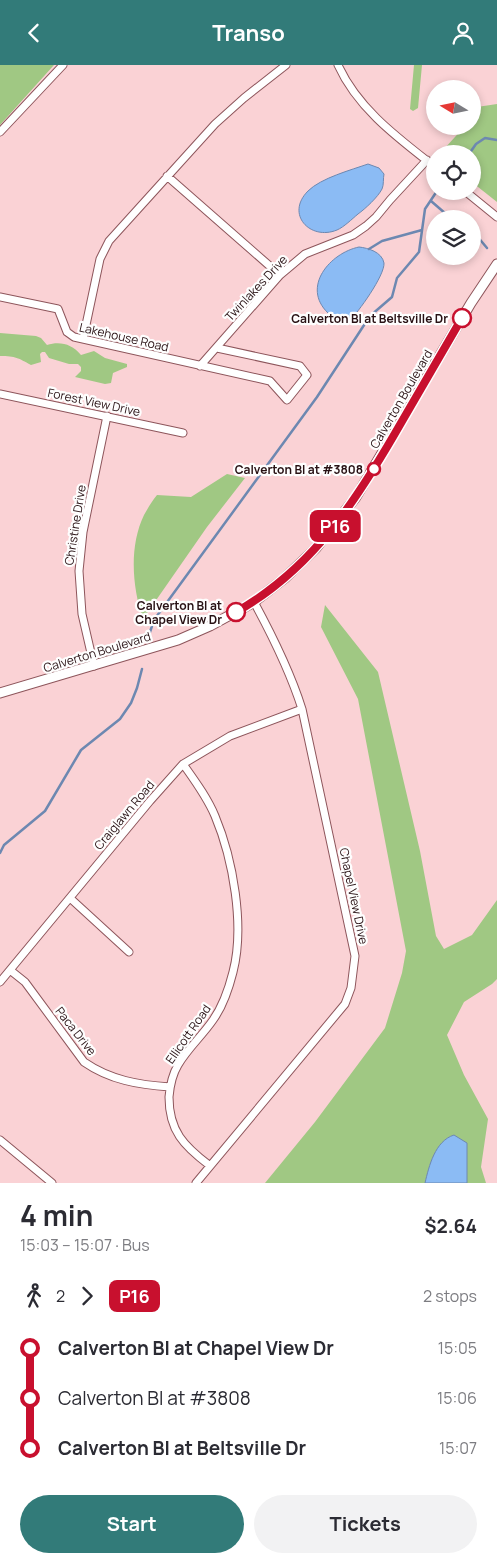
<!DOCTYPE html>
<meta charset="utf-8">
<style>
body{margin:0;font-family:Manrope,sans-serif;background:#f2f2f3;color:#2b2b33;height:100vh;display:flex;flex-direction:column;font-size:19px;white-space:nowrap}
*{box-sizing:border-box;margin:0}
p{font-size:16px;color:#7c7c81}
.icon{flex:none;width:28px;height:28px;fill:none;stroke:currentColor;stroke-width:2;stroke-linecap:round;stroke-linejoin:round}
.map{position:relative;height:1118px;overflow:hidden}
.drawer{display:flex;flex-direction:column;background:#fff;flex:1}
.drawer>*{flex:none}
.badge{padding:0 10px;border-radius:8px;font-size:18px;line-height:32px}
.needle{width:32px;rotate:280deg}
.controls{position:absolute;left:426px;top:15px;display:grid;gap:10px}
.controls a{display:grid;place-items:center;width:55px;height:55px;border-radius:50%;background:#fff;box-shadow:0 2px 8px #0003;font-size:25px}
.map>.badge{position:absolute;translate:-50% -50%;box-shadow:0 0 0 2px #fff}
.legs{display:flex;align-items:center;gap:8px;height:55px;padding:0 20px;font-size:16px}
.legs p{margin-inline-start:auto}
.head{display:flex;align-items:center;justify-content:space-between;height:85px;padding:0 20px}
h1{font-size:28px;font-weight:700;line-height:38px}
.primary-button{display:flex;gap:10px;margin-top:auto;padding:10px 20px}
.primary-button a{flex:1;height:58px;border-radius:30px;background:#327b79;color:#fff;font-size:20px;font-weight:700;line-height:58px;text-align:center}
.primary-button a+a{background:#f2f2f3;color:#2b2b33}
ul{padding:0 20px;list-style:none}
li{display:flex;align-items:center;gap:18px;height:50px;font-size:19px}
li i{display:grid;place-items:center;width:8px;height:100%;margin:0 6px;background:currentColor}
li i::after{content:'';width:12px;height:12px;margin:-6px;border:4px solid;border-radius:50%;background:#fff}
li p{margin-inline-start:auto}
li:first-child i{background:linear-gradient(#0000 50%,currentColor 0)}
li:last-child i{background:linear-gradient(currentColor 50%,#0000 0)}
header{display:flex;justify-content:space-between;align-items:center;height:65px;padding:0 20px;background:#327b79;color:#fff;font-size:22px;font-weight:700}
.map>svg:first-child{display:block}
.green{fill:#a0c883}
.water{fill:#8bbbf4;stroke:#6d88b1}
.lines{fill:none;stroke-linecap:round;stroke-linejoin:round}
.stream{stroke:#6d88b1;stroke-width:2.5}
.minor-casing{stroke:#8d555b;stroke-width:9}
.tertiary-casing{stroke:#8d555b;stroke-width:11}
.minor{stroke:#fff;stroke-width:7}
.tertiary{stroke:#fff;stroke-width:9}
.line-1-casing{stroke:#fff;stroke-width:11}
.line-1{stroke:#c8102e;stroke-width:8}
.stop-1-dot{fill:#fff;stroke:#c8102e;stroke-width:2.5}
.labels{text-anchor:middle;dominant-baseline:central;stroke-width:4.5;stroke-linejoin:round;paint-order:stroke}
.street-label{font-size:12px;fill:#281114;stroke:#fefefe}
.stop-label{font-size:12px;font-weight:bold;fill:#281114;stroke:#fefefe;text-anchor:end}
</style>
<header><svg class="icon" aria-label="back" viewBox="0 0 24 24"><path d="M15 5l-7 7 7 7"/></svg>Transo<svg class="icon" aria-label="person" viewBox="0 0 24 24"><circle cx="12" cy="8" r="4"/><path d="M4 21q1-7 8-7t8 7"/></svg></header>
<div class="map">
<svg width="497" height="1118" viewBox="0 0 497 1118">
<rect width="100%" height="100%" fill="#fad2d5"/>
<!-- green -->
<path class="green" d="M0,0H54L0,60Z
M414,0H422L418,43L413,46L410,44Z
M497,39V137L473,118L472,89H450L444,84L465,61H472L473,50L477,42Z
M0,268L36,271L41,273L47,280C60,276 72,279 81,290L94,286L105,293L127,299V302L113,308L111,318L105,319L75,312L81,306V302L78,299H69L49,293L45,287H42L40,289L41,297L31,300C18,293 16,291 0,291Z
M227,409L245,413L207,462L143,554C132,522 129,481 144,450C148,443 152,436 157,430L191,432Z
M325,540L378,607L420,786L436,871L444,884L472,870L497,835V914L492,919L464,937L447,970L464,1010L488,1054L481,1102L486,1118H265L315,1057L385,963L402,908L406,886L358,634L321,562Z"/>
<!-- water -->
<path class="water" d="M368,99L379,103L384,109C383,113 384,120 382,124C378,132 365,144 358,149C352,154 344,162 337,165C310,176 285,149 308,126C321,113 351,105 368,99Z
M359,182C368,183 382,187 384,198C385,210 358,248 349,256C339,257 335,254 328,248C301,222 330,188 359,182Z
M454,1070L467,1078V1118H425C429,1101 435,1076 454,1070Z"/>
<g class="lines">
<!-- stream -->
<path class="stream" d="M469,89L476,79L485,73L497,75
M431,136L446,149L454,154
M472,165L487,183
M369,184L382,176L422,165
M150,567L154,555L317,332L370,251L392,232L397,213L419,187L425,144L437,126
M0,788L4,780L45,746L81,685L120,654L131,638L137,623L142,604"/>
<defs>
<path id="minor" d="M338,0C358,44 398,73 435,102
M0,67L63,0
M167,111L280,210
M465,126L497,152
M0,232L58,244L67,267L74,272L270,316L287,335L307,310L300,301L217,283
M83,274L100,194L109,176L215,59L244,33L286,0
M200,301L280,210L305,189L353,170L366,161L376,152L390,135L427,95
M0,329L183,368
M94,601L82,549L79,506L83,467L107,351
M183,699C195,716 207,732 215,751C233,794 245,861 233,907C229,923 223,941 213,955C202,971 188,983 178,1000C172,1010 170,1020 169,1032C169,1066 184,1081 209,1100
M70,833L129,887
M10,905L25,917L84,997C110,1015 139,1020 170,1022
M0,917L150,736L183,699L230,671L302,644
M0,1075L52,1118
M196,1118L345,939L351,923L355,891L302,644C290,606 273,572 254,537"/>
<path id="tertiary" d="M0,628L178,575L210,561L254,537L285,513L316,483L356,432L471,238L497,199"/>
</defs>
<!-- minor casing -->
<use href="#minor" class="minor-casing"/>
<!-- tertiary casing -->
<use href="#tertiary" class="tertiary-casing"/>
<!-- minor -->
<use href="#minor" class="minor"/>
<!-- tertiary -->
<use href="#tertiary" class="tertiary"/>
</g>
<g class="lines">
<defs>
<path id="line-1" d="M236,547C314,503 358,433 401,358C421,323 442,288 462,253"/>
</defs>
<!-- line-1 casing -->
<use href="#line-1" class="line-1-casing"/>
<!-- line-1 -->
<use href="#line-1" class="line-1"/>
</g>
<!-- markers -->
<g class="stop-1-dot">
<circle cx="462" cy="253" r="9"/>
<circle cx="374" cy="404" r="6"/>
<circle cx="236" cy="547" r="9"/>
</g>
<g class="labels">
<!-- street labels -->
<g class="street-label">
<text transform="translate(256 223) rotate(-47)">Twinlakes Drive</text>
<text transform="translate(124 272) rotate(13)">Lakehouse Road</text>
<text transform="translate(401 334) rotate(-60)">Calverton Boulevard</text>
<text transform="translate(94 337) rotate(12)">Forest View Drive</text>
<text transform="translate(75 460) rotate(-81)">Christine Drive</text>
<text transform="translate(97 587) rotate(-17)">Calverton Boulevard</text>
<text transform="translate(124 750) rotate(-50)">Craiglawn Road</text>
<text transform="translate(354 831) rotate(78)">Chapel View Drive</text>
<text transform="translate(76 966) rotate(52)">Paca Drive</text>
<text transform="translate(188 969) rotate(-55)">Ellicott Road</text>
</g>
<!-- stop labels -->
<g class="stop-label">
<text x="448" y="253">Calverton Bl at Beltsville Dr</text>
<text x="363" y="404">Calverton Bl at #3808</text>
<text x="222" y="540">Calverton Bl at<tspan x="222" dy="14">Chapel View Dr</tspan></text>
</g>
</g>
</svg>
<div class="controls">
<a><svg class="needle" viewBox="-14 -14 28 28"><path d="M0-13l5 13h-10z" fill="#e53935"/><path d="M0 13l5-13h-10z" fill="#7c7c81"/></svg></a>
<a><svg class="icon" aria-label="locate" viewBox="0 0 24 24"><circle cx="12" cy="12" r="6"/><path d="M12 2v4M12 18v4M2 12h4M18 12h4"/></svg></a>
<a><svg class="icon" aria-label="layers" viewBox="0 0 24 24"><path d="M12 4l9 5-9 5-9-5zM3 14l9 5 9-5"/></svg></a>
</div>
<b class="badge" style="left:335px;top:461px;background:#c8102e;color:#fff">P16</b>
</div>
<section class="drawer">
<div class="head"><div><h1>4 min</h1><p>15:03 – 15:07 · Bus</p></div><b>$2.64</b></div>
<div class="legs"><svg class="icon" aria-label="walk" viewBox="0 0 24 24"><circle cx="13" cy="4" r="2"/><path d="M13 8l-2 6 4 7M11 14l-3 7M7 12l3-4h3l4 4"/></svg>2<svg class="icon" aria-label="forward" viewBox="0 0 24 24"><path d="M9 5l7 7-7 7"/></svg><b class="badge" style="background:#c8102e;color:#fff">P16</b><p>2 stops</p></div>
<ul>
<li><i style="color:#c8102e"></i><b>Calverton Bl at Chapel View Dr</b><p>15:05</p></li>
<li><i style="color:#c8102e"></i><span>Calverton Bl at #3808</span><p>15:06</p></li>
<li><i style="color:#c8102e"></i><b>Calverton Bl at Beltsville Dr</b><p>15:07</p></li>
</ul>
<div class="primary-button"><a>Start</a><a>Tickets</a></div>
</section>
